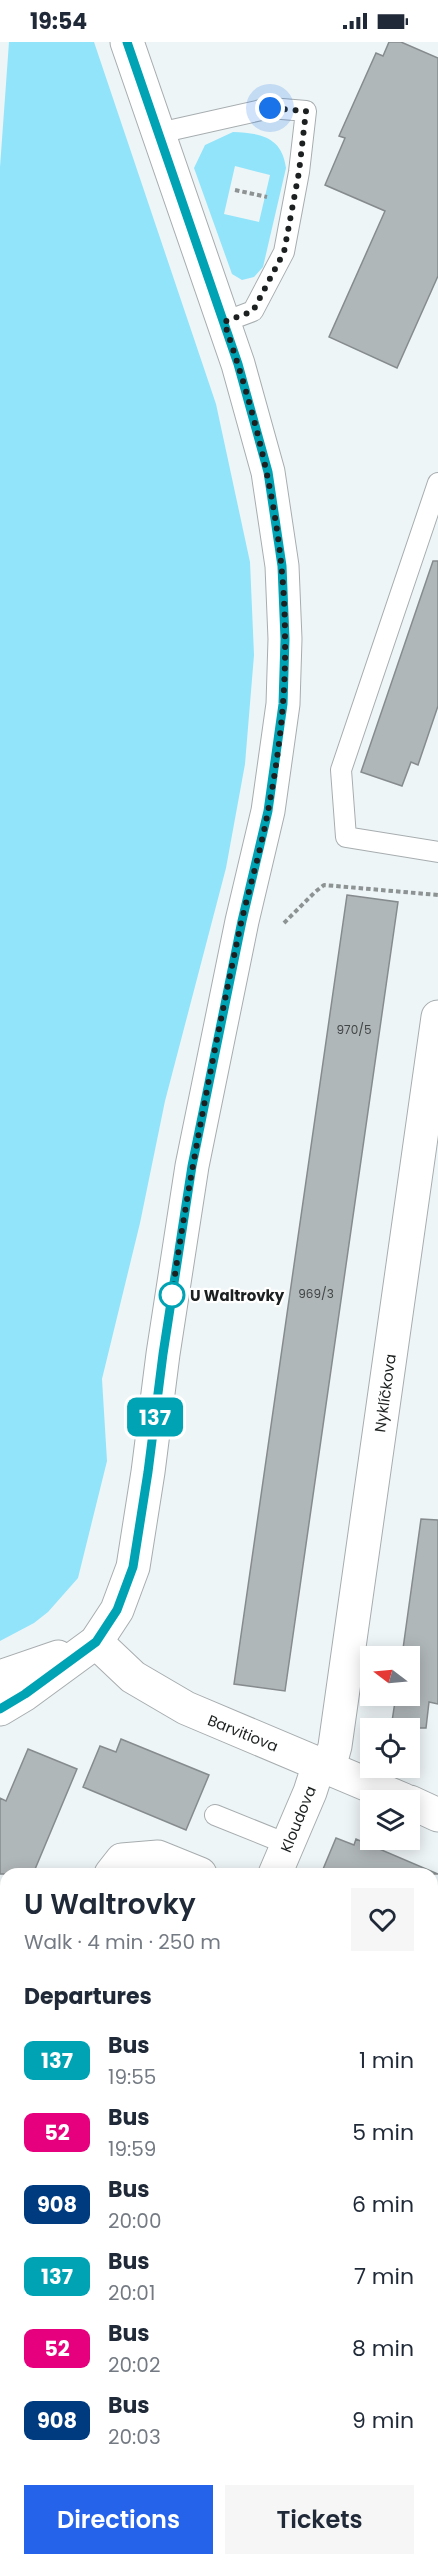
<!DOCTYPE html>
<meta charset="utf-8">
<style>
body{margin:0;font-family:Poppins,sans-serif;background:#f6f6f7;color:#1f2937;height:100vh;display:flex;flex-direction:column;font-size:22px;white-space:nowrap}
*{box-sizing:border-box;margin:0}
p{font-size:20px;color:#747a83}
.icon{flex:none;width:33px;height:33px;fill:none;stroke:currentColor;stroke-width:2;stroke-linecap:round;stroke-linejoin:round}
.map{position:relative;flex:1;overflow:hidden}
.sheet{position:absolute;left:0px;top:1826px;width:438px;height:698px;display:flex;flex-direction:column;background:#fff;border-radius:18px 18px 0 0;box-shadow:0 3px 15px #0003}
.sheet>*{flex:none}
.badge{padding:0 12px;border-radius:9px;font-size:21px;line-height:39px}
.needle{width:39px;rotate:286deg}
.controls{position:absolute;left:360px;top:1604px;display:grid;gap:12px}
.controls a{display:grid;place-items:center;width:60px;height:60px;border-radius:0px;background:#fff;box-shadow:0 3px 15px #0003;font-size:30px}
.you{position:absolute;width:30px;height:30px;margin:-15px;border:4px solid #fff;border-radius:50%;background:#1a73e8;box-shadow:0 0 0 9px #1a73e833}
.map>.badge{position:absolute;translate:-50% -50%;box-shadow:0 0 0 3px #fff}
h2{padding:0 24px;font-size:22px;line-height:54px}
.round{display:grid;place-items:center;flex:none;width:63px;height:63px;border-radius:0px;background:#f6f6f7}
.headline{display:flex;align-items:center;justify-content:space-between;height:102px;padding:0 24px}
h1{font-size:28px;font-weight:600;line-height:45px}
.primary-button{display:flex;gap:12px;margin-top:auto;padding:12px 24px}
.primary-button a{flex:1;height:69px;border-radius:0px;background:#2563eb;color:#fff;font-size:24px;font-weight:600;line-height:69px;text-align:center}
.primary-button a+a{background:#f6f6f7;color:#1f2937}
ul{padding:0;list-style:none}
li{display:flex;align-items:center;gap:18px;height:72px;padding:0 24px}
li div{flex:1}
li b{display:block;font-size:22px}
li em{font-style:normal}
li .badge{min-width:66px;font-weight:700;text-align:center}
.status{display:flex;justify-content:space-between;align-items:center;height:42px;padding:0 30px;background:#fff;direction:ltr}
.status svg{height:16px;fill:currentColor}
.map>svg:first-child{display:block}
.green{fill:#92e4fa;fill-rule:evenodd}
.building{fill:#b0b7b9;stroke:#868c8e;stroke-width:1.5}
.lines{fill:none;stroke-linecap:round;stroke-linejoin:round}
.lane-casing{stroke:#a7adaf;stroke-width:22}
.street-casing{stroke:#a7adaf;stroke-width:35}
.secondary-casing{stroke:#a7adaf;stroke-width:35}
.path{stroke:#8d9293;stroke-width:4;stroke-dasharray:4.5 3;stroke-linecap:butt}
.lane{stroke:#fff;stroke-width:20}
.street{stroke:#fff;stroke-width:33}
.secondary{stroke:#fff;stroke-width:33}
.line-casing{stroke:#fff;stroke-width:14}
.line{stroke:#00a3b4;stroke-width:9}
.walk{stroke:#1d2020;stroke-width:6;stroke-dasharray:0 10.8}
.stop-dot{fill:#fff;stroke:#00a3b4;stroke-width:3}
.labels{text-anchor:middle;dominant-baseline:central;stroke-width:4.5;stroke-linejoin:round;paint-order:stroke}
.number-label{font-size:12px;fill:#424646}
.stop-label{font-size:15px;font-weight:bold;fill:#1d2020;stroke:#fff;text-anchor:start}
.street-label{font-size:15px;fill:#1d2020;stroke:#fff}
</style>
<div class="status"><b>19:54</b><svg viewBox="0 0 49 12"><path d="M0 12V9h3v3zM5 12V6h3v6zM10 12V3h3v9zM15 12V0h3v12zM26 1h20v11H26zM47 4h2v5h-2z"/></svg></div>
<div class="map">
<svg width="438" height="2522" viewBox="0 0 438 2522">
<rect width="100%" height="100%" fill="#eef5f7"/>
<!-- green -->
<path class="green" d="M9,0H94L216,362L250,520L254,613L245,722L226,826L165,1059L140,1181L102,1337L107,1419L78,1536L48,1570L34,1581L0,1599V125Z
M233,90C261,91 282,95 286,126L263,225L254,235L242,238L232,232L194,126L205,103ZM235,124L270,133L259,180L224,172Z"/>
<!-- building -->
<path class="building" d="M389,0H401L438,16V234L397,326L329,295L385,169L325,143L345,96L339,94L376,11L383,14Z
M433,519H438V664L418,723L411,720L402,744L361,730Z
M347,853L398,860L285,1649L234,1642Z
M421,1477L438,1478V1662L429,1660L426,1686H391L396,1653H410V1614H402Z
M121,1697L209,1733L186,1788L83,1745L100,1704L116,1710Z
M28,1707L77,1727L33,1832H0V1756L6,1759Z
M336,1796L354,1803L356,1797L438,1832H321Z"/>
<g class="lines">
<defs>
<path id="lane" d="M159,91L270,66L306,69L299,130L284,210L253,269L224,280
M438,441L341,728L346,795L438,810
M215,1773L287,1802"/>
<path id="street" d="M96,1600L133,1635L186,1666L404,1758
M329,1726L335,1704L438,975
M410,1760L438,1773
M111,1832L122,1818L158,1815L200,1832
M275,1832L310,1750L319,1722
M0,2098L6,2083
M0,2183L6,2186
M432,2247L438,2233"/>
<path id="secondary" d="M0,1635L58,1615
M0,1667L25,1652L96,1600L117,1568L133,1525L148,1430L163,1312L192,1124L242,879L268,769L283,662L285,597L282,524L268,430L238,322L127,0"/>
</defs>
<!-- lane casing -->
<use href="#lane" class="lane-casing"/>
<!-- street casing -->
<use href="#street" class="street-casing"/>
<!-- secondary casing -->
<use href="#secondary" class="secondary-casing"/>
<!-- path -->
<path class="path" d="M235,148L267,155
M284,881L315,850L324,843L438,853
M432,2152L438,2155"/>
<!-- lane -->
<use href="#lane" class="lane"/>
<!-- street -->
<use href="#street" class="street"/>
<!-- secondary -->
<use href="#secondary" class="secondary"/>
</g>
<g class="lines">
<defs>
<path id="line" d="M0,1667L25,1652L96,1600L117,1568L133,1525L148,1430L163,1312L192,1124L242,879L268,769L283,662L285,597L282,524L268,430L238,322L127,0"/>
</defs>
<!-- line casing -->
<use href="#line" class="line-casing"/>
<!-- line -->
<use href="#line" class="line"/>
<!-- walk -->
<path class="walk" d="M172,1253C190,1128 215,1004 241,881C250,844 261,807 268,769C279,713 286,654 285,596C285,486 259,383 224,280L253,269L284,210L299,130L306,69L270,66"/>
</g>
<!-- markers -->
<circle class="stop-dot" cx="172" cy="1253" r="12"/>
<g class="labels">
<!-- number labels -->
<g class="number-label">
<text x="354" y="987">970/5</text>
<text x="316" y="1251">969/3</text>
</g>
<!-- stop labels -->
<g class="stop-label">
<text x="190" y="1253">U Waltrovky</text>
</g>
<!-- street labels -->
<g class="street-label">
<text transform="translate(385 1351) rotate(-82)">Nyklíčkova</text>
<text transform="translate(243 1691) rotate(22)">Barvitiova</text>
<text transform="translate(298 1777) rotate(-68)">Kloudova</text>
</g>
</g>
</svg>
<div class="controls">
<a><svg class="needle" viewBox="-14 -14 28 28"><path d="M0-13l5 13h-10z" fill="#e53935"/><path d="M0 13l5-13h-10z" fill="#747a83"/></svg></a>
<a><svg class="icon" aria-label="locate" viewBox="0 0 24 24"><circle cx="12" cy="12" r="6"/><path d="M12 2v4M12 18v4M2 12h4M18 12h4"/></svg></a>
<a><svg class="icon" aria-label="layers" viewBox="0 0 24 24"><path d="M12 4l9 5-9 5-9-5zM3 14l9 5 9-5"/></svg></a>
</div>
<div class="you" style="left:270px;top:66px"></div>
<b class="badge" style="left:155px;top:1375px;background:#00a3b4;color:#fff">137</b>
<section class="sheet">
<div class="headline"><div><h1>U Waltrovky</h1><p>Walk · 4 min · 250 m</p></div><a class="round"><svg class="icon" aria-label="heart" viewBox="0 0 24 24"><path d="M12 20l-8-8c-3-5 5-10 8-4 3-6 11-1 8 4z"/></svg></a></div>
<h2>Departures</h2>
<ul>
<li><span class="badge" style="background:#00a3b4;color:#fff">137</span><div><b>Bus</b><p>19:55</p></div><em>1 min</em></li>
<li><span class="badge" style="background:#e6007e;color:#fff">52</span><div><b>Bus</b><p>19:59</p></div><em>5 min</em></li>
<li><span class="badge" style="background:#003b80;color:#fff">908</span><div><b>Bus</b><p>20:00</p></div><em>6 min</em></li>
<li><span class="badge" style="background:#00a3b4;color:#fff">137</span><div><b>Bus</b><p>20:01</p></div><em>7 min</em></li>
<li><span class="badge" style="background:#e6007e;color:#fff">52</span><div><b>Bus</b><p>20:02</p></div><em>8 min</em></li>
<li><span class="badge" style="background:#003b80;color:#fff">908</span><div><b>Bus</b><p>20:03</p></div><em>9 min</em></li>
</ul>
<div class="primary-button"><a>Directions</a><a>Tickets</a></div>
</section>
</div>
